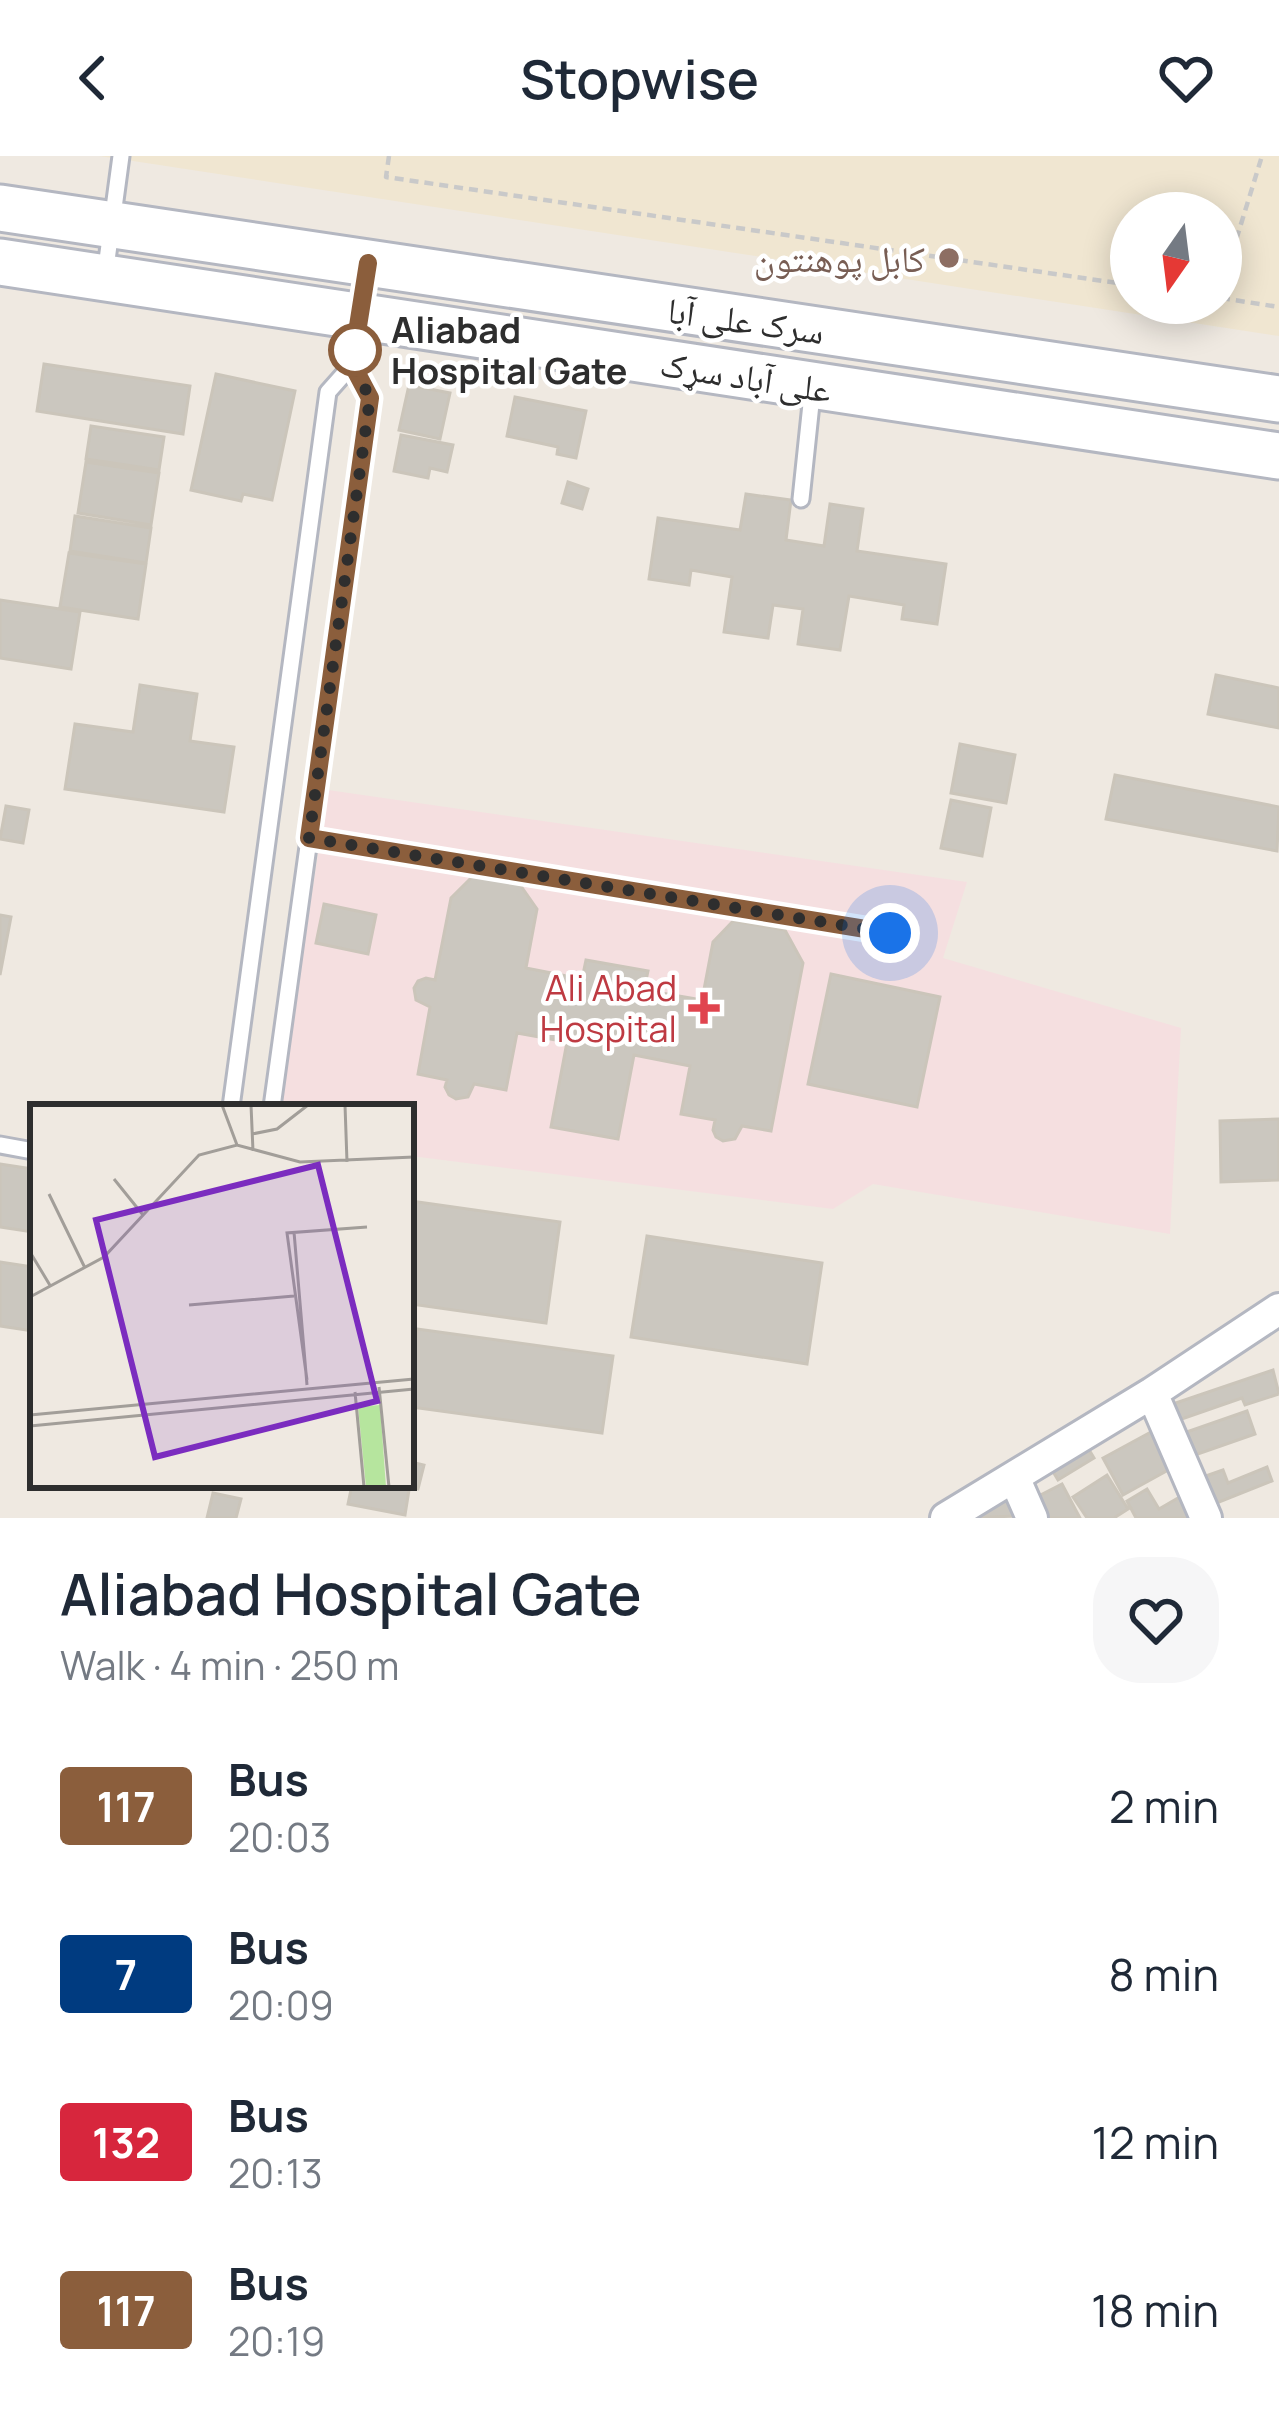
<!DOCTYPE html>
<meta charset="utf-8">
<style>
body{margin:0;font-family:Manrope,"Noto Naskh Arabic",sans-serif;background:#f6f6f7;color:#1f2937;height:100vh;display:flex;flex-direction:column;font-size:45px;white-space:nowrap}
*{box-sizing:border-box;margin:0}
p{font-size:39px;color:#747a83}
.icon{flex:none;width:66px;height:66px;fill:none;stroke:currentColor;stroke-width:2;stroke-linecap:round;stroke-linejoin:round}
.map{position:relative;height:1362px;overflow:hidden}
.sheet{display:flex;flex-direction:column;background:#fff;flex:1}
.sheet>*{flex:none}
.badge{padding:0 24px;border-radius:9px;font-size:42px;line-height:78px}
.needle{width:78px;rotate:194deg}
.buttons{position:absolute;left:1110px;top:36px;display:grid;gap:24px}
.buttons a{display:grid;place-items:center;width:132px;height:132px;border-radius:50%;background:#fff;box-shadow:0 6px 30px #0003;font-size:60px}
.you{position:absolute;width:60px;height:60px;margin:-30px;border:9px solid #fff;border-radius:50%;background:#1a73e8;box-shadow:0 0 0 18px #1a73e833}
.map>.badge{position:absolute;translate:-50% -50%;box-shadow:0 0 0 6px #fff}
.round{display:grid;place-items:center;flex:none;width:126px;height:126px;border-radius:48px;background:#f6f6f7}
.summary{display:flex;align-items:center;justify-content:space-between;height:204px;padding:0 60px}
h1{font-size:57px;font-weight:600;line-height:90px}
ul{padding:0;list-style:none}
li{display:flex;align-items:center;gap:36px;height:168px;padding:0 60px}
li div{flex:1}
li b{display:block;font-size:45px}
li em{font-style:normal}
li .badge{min-width:132px;font-weight:700;text-align:center}
header{display:flex;justify-content:space-between;align-items:center;height:156px;padding:0 60px;background:#fff;font-size:54px;font-weight:600}
.map>svg:first-child{display:block}
.education{fill:#f0e6d1;fill-rule:evenodd}
.medical{fill:#f5dfe0}
.building{fill:#cbc7bf;stroke:#cbc5ba;stroke-width:3}
.lines{fill:none;stroke-linecap:round;stroke-linejoin:round}
.lane-casing{stroke:#b4b7c1;stroke-width:21}
.street-casing{stroke:#b4b7c1;stroke-width:36}
.secondary-casing{stroke:#b4b7c1;stroke-width:51}
.path{stroke:#c9c9c9;stroke-width:4.5;stroke-dasharray:9 6;stroke-linecap:butt}
.lane{stroke:#fff;stroke-width:15}
.street{stroke:#fff;stroke-width:30}
.secondary{stroke:#fff;stroke-width:45}
.line-casing{stroke:#fff;stroke-width:27}
.line{stroke:#8b5e3c;stroke-width:18}
.walk{stroke:#2e2e2e;stroke-width:12;stroke-dasharray:0 21.6}
.education-dot{fill:#8d6e63;stroke:#fff;stroke-width:4.5}
.stop-dot{fill:#fff;stroke:#8b5e3c;stroke-width:6}
.health-dot{fill:#e0444e;stroke:#fff;stroke-width:4.5}
.labels{text-anchor:middle;dominant-baseline:central;stroke-width:9;stroke-linejoin:round;paint-order:stroke}
.education-label{font-size:36px;fill:#785e54;stroke:#fff;text-anchor:end}
.street-label{font-size:36px;fill:#2e2e2e;stroke:#fff}
.stop-label{font-size:36px;font-weight:bold;fill:#2e2e2e;stroke:#fff;text-anchor:start}
.health-label{font-size:36px;fill:#be3a42;stroke:#fff;text-anchor:end}
.inset-road{fill:none;stroke:#a29e99;stroke-width:3}
.view{fill:#7b2cbf;fill-opacity:0.15;stroke:#7b2cbf;stroke-width:6}
.inset-edge{fill:none;stroke:#2e2e2e;stroke-width:6}
</style>
<header><svg class="icon" aria-label="back" viewBox="0 0 24 24"><path d="M15 5l-7 7 7 7"/></svg>Stopwise<svg class="icon" aria-label="heart" viewBox="0 0 24 24"><path d="M12 20l-8-8c-3-5 5-10 8-4 3-6 11-1 8 4z"/></svg></header>
<div class="map">
<svg width="1279" height="1362" viewBox="0 0 1279 1362">
<rect width="100%" height="100%" fill="#efe9e1"/>
<!-- education -->
<path class="education" d="M99,0H1279V180L120,3ZM1131,57H1221V147H1131Z"/>
<!-- medical -->
<path class="medical" d="M328,634L967,726L943,802L1181,872L1170,1078L873,1028L833,1053L411,1000V951H279Z"/>
<!-- building -->
<path class="building" d="M44,208L190,230L183,278L37,255Z
M216,218L295,235L272,344L243,338L241,345L191,334Z
M409,229L450,237L440,283L399,274Z
M515,241L586,255L576,302L557,298L558,291L507,280Z
M91,270L164,281L159,314L86,303Z
M401,279L453,289L447,316L430,312L428,322L394,315Z
M86,306L159,317L151,369L78,357Z
M568,326L588,333L582,353L562,347Z
M746,338L791,344L786,384L824,390L830,348L863,353L857,395L946,408L937,468L902,463L904,449L849,440L840,494L798,488L803,453L773,449L768,482L724,476L732,421L691,414L689,429L649,423L658,362L740,374Z
M75,360L151,372L146,407L70,395Z
M69,397L146,408L138,463L60,451Z
M0,444L80,456L71,513L0,502Z
M1216,519L1279,532V572L1208,558Z
M140,529L197,538L190,585L234,591L224,656L65,633L75,568L133,576Z
M960,588L1015,599L1006,647L951,637Z
M1115,619L1279,651L1277,695L1106,663Z
M951,644L991,652L982,700L941,692Z
M6,650L29,654L23,687L0,683Z
M474,719L518,726L537,753L526,812L582,823L586,804L648,815L644,834L702,844L713,786L733,765L785,774L803,807L771,975L742,970L735,983L723,985L716,981L713,974L715,964L681,958L690,910L634,899L618,983L551,971L567,886L517,877L506,934L474,928L468,941L456,943L449,939L445,931L447,924L418,918L430,851L416,844L414,832L418,825L426,822L435,824L451,742Z
M324,748L376,759L368,798L316,787Z
M0,759L11,761L0,819Z
M831,818L940,841L917,951L808,928Z
M1279,963V1024L1221,1026L1220,965Z
M0,1008L33,1013V1076L0,1071Z
M411,1045L560,1066L546,1167L411,1148Z
M647,1080L822,1107L807,1208L631,1181Z
M0,1106L33,1111V1175L0,1170Z
M417,1173L613,1200L602,1277L411,1251V1218Z
M1273,1214L1279,1238L1245,1249L1242,1242L1170,1267L1164,1251Z
M1247,1255L1255,1278L1189,1301L1181,1278Z
M1151,1276L1172,1312L1123,1339L1103,1302Z
M1088,1292L1094,1302L1058,1324L1052,1314Z
M411,1306L424,1309L418,1333L402,1329H411Z
M1267,1311L1272,1325L1214,1348L1203,1321L1223,1314L1228,1327Z
M1107,1319L1128,1353L1114,1362H1087L1073,1341Z
M1062,1328L1080,1362H1043L1033,1343Z
M352,1329H386L409,1334L405,1359L348,1348Z
M1147,1333L1159,1353L1183,1339L1196,1362H1136L1127,1345Z
M213,1337L241,1343L236,1362H207Z
M1006,1339L1016,1360L969,1362Z"/>
<g class="lines">
<defs>
<path id="lane" d="M105,119L121,0
M801,343L811,248L815,233
M309,682L890,777
M231,951L328,236L352,209L359,164
M272,951L370,242L352,209
M0,989L33,995"/>
<path id="street" d="M1152,1237L1206,1362
M1014,1321L1032,1362
M946,1362L1152,1237L1279,1153"/>
<path id="secondary" d="M0,52L1279,243
M0,106L1279,300"/>
</defs>
<!-- lane casing -->
<use href="#lane" class="lane-casing"/>
<!-- street casing -->
<use href="#street" class="street-casing"/>
<!-- secondary casing -->
<use href="#secondary" class="secondary-casing"/>
<!-- path -->
<path class="path" d="M389,0L386,21L1131,129
M1221,125L1225,120L1262,0
M1221,142L1279,151"/>
<!-- lane -->
<use href="#lane" class="lane"/>
<!-- street -->
<use href="#street" class="street"/>
<!-- secondary -->
<use href="#secondary" class="secondary"/>
</g>
<g class="lines">
<defs>
<path id="line" d="M368,107L352,208L370,242L309,682L890,777"/>
</defs>
<!-- line casing -->
<use href="#line" class="line-casing"/>
<!-- line -->
<use href="#line" class="line"/>
<!-- walk -->
<path class="walk" d="M355,194L352,208L370,242L309,682L890,777"/>
</g>
<!-- markers -->
<circle class="education-dot" cx="949" cy="102" r="12"/>
<circle class="stop-dot" cx="355" cy="194" r="24"/>
<path class="health-dot" d="M698 834h12v12h12v12h-12v12h-12v-12h-12v-12h12z"/>
<g class="labels">
<!-- education labels -->
<g class="education-label">
<text x="925" y="102">کابل پوهنتون</text>
</g>
<!-- street labels -->
<g class="street-label">
<text transform="translate(746 164) rotate(8)">سرک علی آبا</text>
<text transform="translate(746 220) rotate(9)">علی آباد سړک</text>
</g>
<!-- stop labels -->
<g class="stop-label">
<text x="391" y="173">Aliabad<tspan x="391" dy="41">Hospital Gate</tspan></text>
</g>
<!-- health labels -->
<g class="health-label">
<text x="677" y="831">Ali Abad<tspan x="677" dy="41">Hospital</tspan></text>
</g>
</g>
<!-- overview -->
<g transform="translate(30 948)">
<rect width="384" height="384" fill="#efe9e1"/>
<path d="M350,301L356,383H336L328,303Z" fill="#b6e59e"/>
<path class="inset-road" d="M192,1L207,41M221,1L223,47M315,1L317,58M222,30L247,25L278,1M84,75L113,111M19,90L55,164M264,128L277,281M0,148L21,183M0,193L74,153L169,51L207,41L270,58L384,53M159,201L264,192M277,276L257,129L337,123M349,283L359,383M325,288L334,383M0,311L384,275M0,322L384,285"/>
<path class="view" d="M288,61L347,297L125,353L66,116Z"/>
<rect width="384" height="384" class="inset-edge"/>
</g>
</svg>
<div class="buttons">
<a><svg class="needle" viewBox="-14 -14 28 28"><path d="M0-13l5 13h-10z" fill="#e53935"/><path d="M0 13l5-13h-10z" fill="#747a83"/></svg></a>
</div>
<div class="you" style="left:890px;top:777px"></div>
</div>
<section class="sheet">
<div class="summary"><div><h1>Aliabad Hospital Gate</h1><p>Walk · 4 min · 250 m</p></div><a class="round"><svg class="icon" aria-label="heart" viewBox="0 0 24 24"><path d="M12 20l-8-8c-3-5 5-10 8-4 3-6 11-1 8 4z"/></svg></a></div>
<ul>
<li><span class="badge" style="background:#8b5e3c;color:#fff">117</span><div><b>Bus</b><p>20:03</p></div><em>2 min</em></li>
<li><span class="badge" style="background:#003b80;color:#fff">7</span><div><b>Bus</b><p>20:09</p></div><em>8 min</em></li>
<li><span class="badge" style="background:#d7263d;color:#fff">132</span><div><b>Bus</b><p>20:13</p></div><em>12 min</em></li>
<li><span class="badge" style="background:#8b5e3c;color:#fff">117</span><div><b>Bus</b><p>20:19</p></div><em>18 min</em></li>
</ul>
</section>
